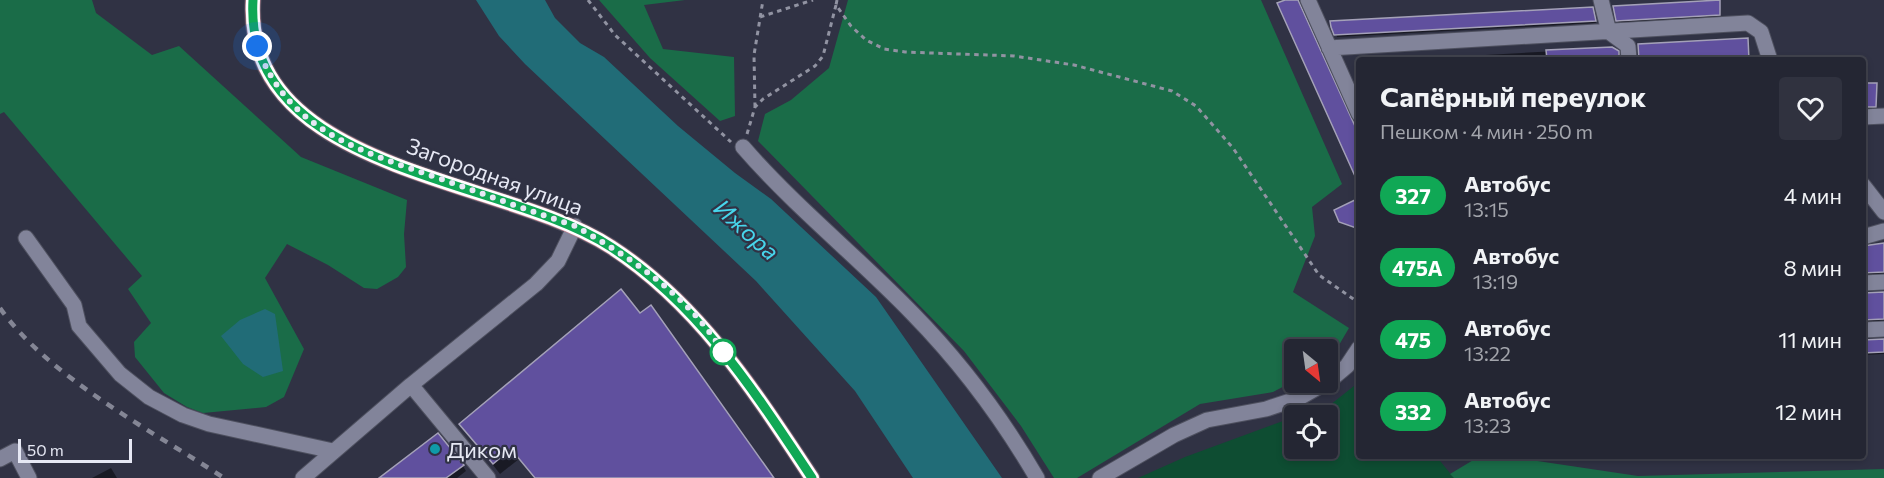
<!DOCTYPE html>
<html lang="ru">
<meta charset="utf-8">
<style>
body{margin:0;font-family:Commissioner,sans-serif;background:#30323f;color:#f1f3f6;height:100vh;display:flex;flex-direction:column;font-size:22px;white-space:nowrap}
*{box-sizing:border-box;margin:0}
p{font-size:20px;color:#a3a5ac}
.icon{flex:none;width:33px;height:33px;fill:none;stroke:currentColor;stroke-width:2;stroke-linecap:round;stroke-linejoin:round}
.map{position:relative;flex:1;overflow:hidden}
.details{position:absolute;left:1356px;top:57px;width:510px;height:402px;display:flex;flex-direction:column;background:#242633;border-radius:6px;box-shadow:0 3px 9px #0003,0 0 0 2px #41434e}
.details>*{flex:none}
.badge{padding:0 12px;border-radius:20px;font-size:21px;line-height:39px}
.needle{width:39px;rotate:151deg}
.controls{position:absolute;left:1284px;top:339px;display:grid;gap:12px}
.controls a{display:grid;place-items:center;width:54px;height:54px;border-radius:6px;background:#242633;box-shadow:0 3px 9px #0003,0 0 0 2px #41434e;font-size:30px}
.scale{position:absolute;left:18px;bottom:15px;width:114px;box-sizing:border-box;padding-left:6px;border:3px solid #e6e8f4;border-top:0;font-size:16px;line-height:21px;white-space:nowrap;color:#e6e8f4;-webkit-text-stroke:4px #303244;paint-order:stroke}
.you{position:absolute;width:30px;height:30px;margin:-15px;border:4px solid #fff;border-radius:50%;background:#1a73e8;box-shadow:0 0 0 9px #1a73e833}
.map>.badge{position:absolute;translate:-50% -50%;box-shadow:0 0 0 3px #fff}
.round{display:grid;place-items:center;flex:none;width:63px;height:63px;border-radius:6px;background:#30323f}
.summary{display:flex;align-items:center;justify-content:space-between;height:102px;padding:0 24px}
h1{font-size:28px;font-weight:700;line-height:45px}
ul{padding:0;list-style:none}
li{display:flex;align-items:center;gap:18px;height:72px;padding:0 24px}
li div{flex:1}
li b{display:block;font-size:22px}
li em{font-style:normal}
li .badge{min-width:66px;font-weight:700;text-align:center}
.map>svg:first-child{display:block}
.green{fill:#0e4d32}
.forest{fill:#1a6c48}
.water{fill:#216c77}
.shadow{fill:#0007}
.building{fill:#60509e;stroke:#a4a1b8;stroke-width:1.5}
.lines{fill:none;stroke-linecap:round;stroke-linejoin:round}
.minor-casing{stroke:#4e505f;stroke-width:17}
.major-casing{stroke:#4e505f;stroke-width:17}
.path{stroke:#9193a2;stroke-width:3;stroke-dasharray:4.5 4.5;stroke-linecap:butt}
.minor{stroke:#82849a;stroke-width:15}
.major{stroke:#c78291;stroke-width:15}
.rail{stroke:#848695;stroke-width:4.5;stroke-dasharray:8 8;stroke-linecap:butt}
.line-casing{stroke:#fff;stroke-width:14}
.line{stroke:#10a855;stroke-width:9}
.walk{stroke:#e6e8f4;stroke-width:6;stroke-dasharray:0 10.8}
.stop-dot{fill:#fff;stroke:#10a855;stroke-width:3}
.culture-dot{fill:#0f9aa8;stroke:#303244;stroke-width:2}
.labels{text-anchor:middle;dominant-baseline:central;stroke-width:4.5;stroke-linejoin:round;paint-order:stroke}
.street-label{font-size:22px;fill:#e6e8f4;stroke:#303244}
.poi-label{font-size:22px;fill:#e6e8f4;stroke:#303244;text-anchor:start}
.water-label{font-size:24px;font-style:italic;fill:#47d5eb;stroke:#303244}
</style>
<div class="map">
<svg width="1884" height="478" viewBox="0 0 1884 478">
<rect width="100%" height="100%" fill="#303244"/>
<!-- green -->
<path class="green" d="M1359,382V456H1436L1454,478H1138L1185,457L1294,417V448H1328V416L1299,415L1330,405Z"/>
<!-- forest -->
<path class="forest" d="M0,0H92L96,13L152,55L179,46L301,157L407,200L404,234L406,267L398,277L377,289L364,288L328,265L287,244L265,278L304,349L284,397L266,407L203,413L187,407L164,393L135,357L134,342L151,323L128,289L142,276L4,112L0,114Z
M599,0H685L644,5L663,49L734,57L735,116L720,121L650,58Z
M848,0H1261L1342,184L1312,207L1315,236L1293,292L1349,328L1329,362L1328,350H1294V381L1273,392L1200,404L1077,478H1054L1021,426L964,351L758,141L765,114L791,100L829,68Z
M1480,456H1503L1638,476L1884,469V478H1454L1450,474Z"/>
<!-- water -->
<path class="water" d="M476,0H545L555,18L580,43L604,57L678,126L735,173L771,199L876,297L1002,478H913L855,391L756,281L525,64L499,36Z
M265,309L275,314L283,371L263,377L243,364L221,336L240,320Z"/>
<!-- shadow -->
<path class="shadow" d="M1719,1L1721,17L1619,23L1618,21Z
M1593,11L1596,23L1337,37L1336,34Z
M1612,48L1617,52L1620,60H1395Z
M1863,85H1876L1877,109L1863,110Z
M1884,246V274L1863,276V247Z
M1884,292V321L1863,323V294Z
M1884,339V354L1863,355V341Z
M461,424L772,478H534L519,459L500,474Z
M463,466L466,471L457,478H381Z
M111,468L117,478H92Z"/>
<!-- building -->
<path class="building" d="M1285,0H1298L1359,135V185L1277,3Z
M1720,0V15L1616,21L1613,6Z
M1593,7L1596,21L1334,35L1331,27L1330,21Z
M1748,38L1749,60H1639L1638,44Z
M1612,47L1619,51V60H1547L1546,50Z
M1863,83H1877L1876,107H1863Z
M1359,198V229L1339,222L1334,210Z
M1884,243V272L1863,273V246Z
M621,289L640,313L651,305L774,478H535L511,449L493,464L459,424Z
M1884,292V319L1863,320V293Z
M1884,339V352L1863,353V340Z
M438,433L464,465L446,478H379Z"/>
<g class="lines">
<defs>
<path id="minor" d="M1308,0L1359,114
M1601,0L1609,32L1628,46L1629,60
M1329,48L1748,23L1761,32L1770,60
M1863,117L1884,116
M743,147C795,207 858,257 913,314C961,363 1002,418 1037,478
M1863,185L1884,212
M1863,237L1884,231
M26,238L74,305L79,326L120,374L149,397L183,415L209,424L333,451
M1863,283L1884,282
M1863,330L1884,329
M1328,382L1347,366L1359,348
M411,385L488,478
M0,459L15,451L29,478
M303,478L411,385L536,284L558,261L575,226
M1100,478L1174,435L1207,420L1266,409L1299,398L1327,382"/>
<path id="major" d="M253,0C242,172 504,177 611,247C699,304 755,392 812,478"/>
</defs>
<!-- minor casing -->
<use href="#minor" class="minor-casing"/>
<!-- major casing -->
<use href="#major" class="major-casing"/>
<!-- path -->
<path class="path" d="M588,0L615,35L731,142
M837,0L836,5L851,26L866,40L884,49L905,52L1014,56L1074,65L1172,91L1196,106L1233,148L1319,275L1359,303
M760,17L813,0
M755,107L754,55L763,0
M747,134L755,107L763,99L815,66L823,56L836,5"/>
<!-- minor -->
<use href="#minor" class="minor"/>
<!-- major -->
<use href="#major" class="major"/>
<!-- rail -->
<path class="rail" d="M0,308C48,377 154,432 224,478"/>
</g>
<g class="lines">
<defs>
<path id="line" d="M253,0C243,173 503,176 611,247C699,304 755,392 812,478"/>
</defs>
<!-- line casing -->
<use href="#line" class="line-casing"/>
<!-- line -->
<use href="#line" class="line"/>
<!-- walk -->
<path class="walk" d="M257,46C288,132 363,152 441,179C486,195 530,211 575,226C630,257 690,297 723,352"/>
</g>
<!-- markers -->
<circle class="stop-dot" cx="723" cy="352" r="12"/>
<circle class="culture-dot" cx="435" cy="449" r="6"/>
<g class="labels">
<!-- street labels -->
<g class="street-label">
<text transform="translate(495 176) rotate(20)">Загородная улица</text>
</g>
<!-- poi labels -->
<g class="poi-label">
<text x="447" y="449">Диком</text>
</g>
<!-- water labels -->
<g class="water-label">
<text transform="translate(747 229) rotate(42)">Ижора</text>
</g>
</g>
</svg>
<div class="controls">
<a><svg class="needle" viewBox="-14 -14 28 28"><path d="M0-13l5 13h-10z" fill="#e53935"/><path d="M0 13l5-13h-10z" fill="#a3a5ac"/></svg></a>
<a><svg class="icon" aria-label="locate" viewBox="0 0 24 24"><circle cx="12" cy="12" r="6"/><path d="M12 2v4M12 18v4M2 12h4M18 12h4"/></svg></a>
</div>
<div class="scale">50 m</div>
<div class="you" style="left:257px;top:46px"></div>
<section class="details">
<div class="summary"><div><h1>Сапёрный переулок</h1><p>Пешком · 4 мин · 250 m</p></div><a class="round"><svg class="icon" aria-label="heart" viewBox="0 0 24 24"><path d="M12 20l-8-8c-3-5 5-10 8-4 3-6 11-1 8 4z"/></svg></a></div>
<ul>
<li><span class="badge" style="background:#10a855;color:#fff">327</span><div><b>Автобус</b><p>13:15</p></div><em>4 мин</em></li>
<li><span class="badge" style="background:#10a855;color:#fff">475А</span><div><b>Автобус</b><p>13:19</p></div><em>8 мин</em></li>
<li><span class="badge" style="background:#10a855;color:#fff">475</span><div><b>Автобус</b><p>13:22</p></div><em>11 мин</em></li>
<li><span class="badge" style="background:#10a855;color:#fff">332</span><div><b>Автобус</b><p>13:23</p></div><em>12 мин</em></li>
</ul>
</section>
</div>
